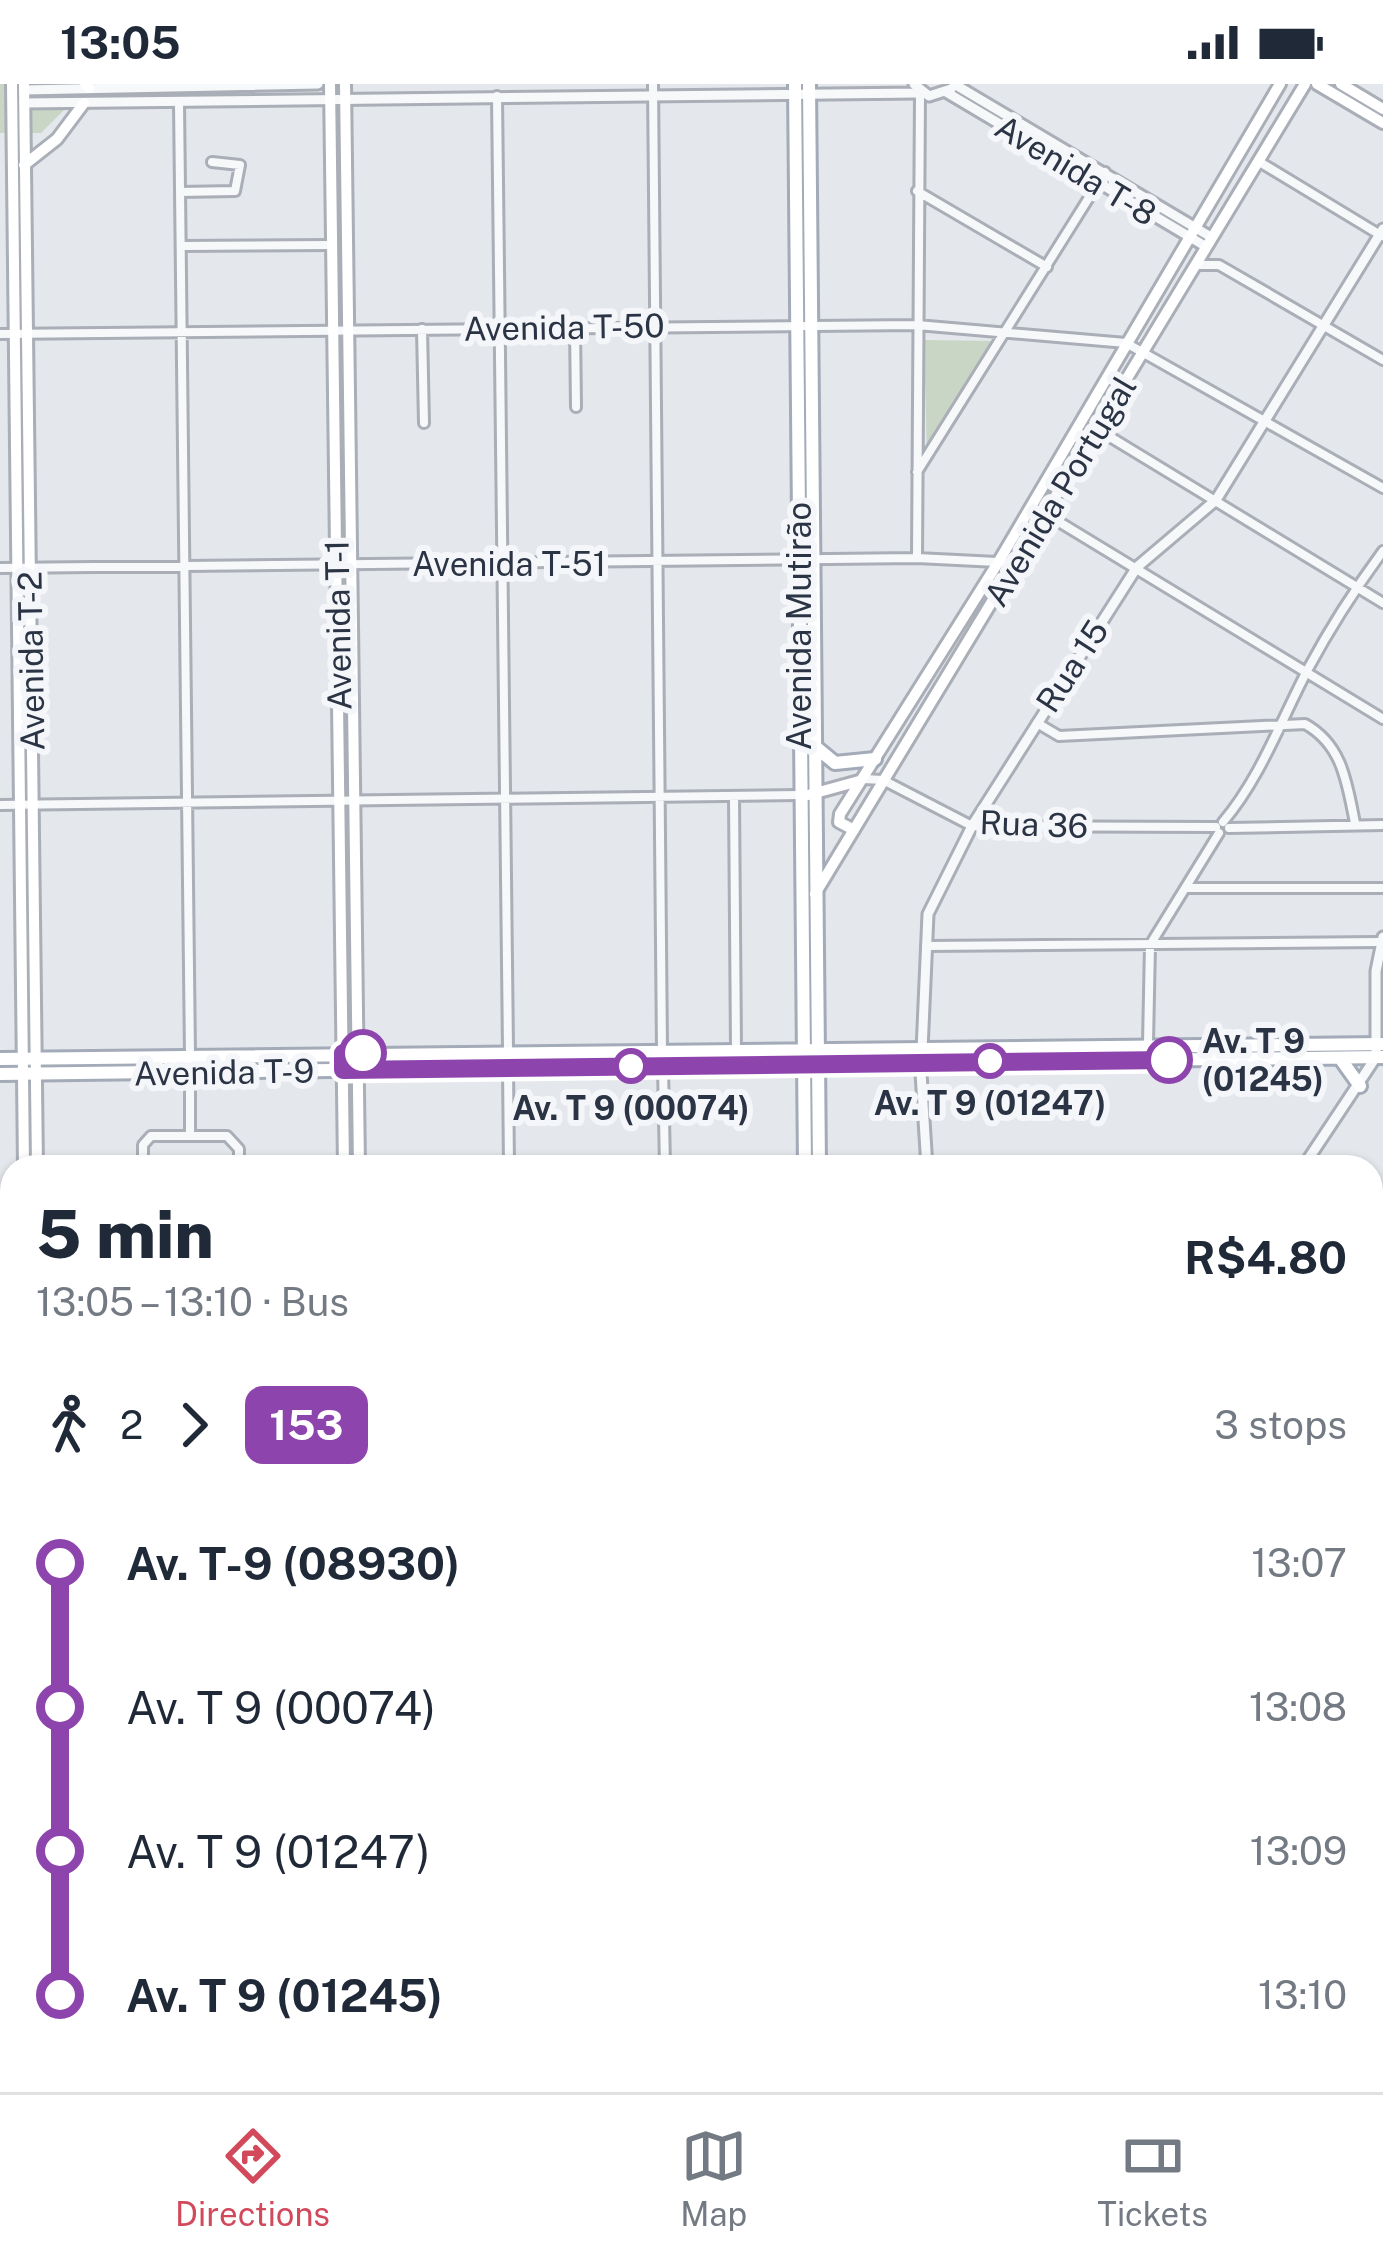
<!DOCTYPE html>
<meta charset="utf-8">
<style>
body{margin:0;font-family:"Public Sans",sans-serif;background:#f2f2f3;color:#1f2937;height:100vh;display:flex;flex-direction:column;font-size:45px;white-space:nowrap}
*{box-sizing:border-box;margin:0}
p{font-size:39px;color:#747a83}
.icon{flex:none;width:66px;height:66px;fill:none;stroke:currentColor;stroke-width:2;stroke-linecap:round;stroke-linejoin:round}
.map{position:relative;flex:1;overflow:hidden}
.panel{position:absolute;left:0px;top:1071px;width:1383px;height:939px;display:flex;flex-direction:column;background:#fff;border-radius:36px 36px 0 0;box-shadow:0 3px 9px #0004}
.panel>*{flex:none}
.badge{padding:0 24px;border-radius:18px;font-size:42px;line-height:78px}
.map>.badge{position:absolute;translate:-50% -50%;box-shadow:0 0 0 6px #fff}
.legs{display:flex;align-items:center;gap:18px;height:132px;padding:0 36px;font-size:39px}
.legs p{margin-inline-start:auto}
.head{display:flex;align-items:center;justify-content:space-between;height:204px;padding:0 36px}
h1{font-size:66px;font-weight:800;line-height:90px}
ul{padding:0 36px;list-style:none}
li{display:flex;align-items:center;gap:42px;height:144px;font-size:45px}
li i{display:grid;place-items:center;width:18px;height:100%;margin:0 15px;background:currentColor}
li i::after{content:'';width:30px;height:30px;margin:-15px;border:9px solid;border-radius:50%;background:#fff}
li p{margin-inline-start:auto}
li:first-child i{background:linear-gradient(#0000 50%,currentColor 0)}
li:last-child i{background:linear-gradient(currentColor 50%,#0000 0)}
.status{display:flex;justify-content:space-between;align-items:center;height:84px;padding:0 60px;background:#fff;direction:ltr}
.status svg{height:33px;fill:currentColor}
.menu{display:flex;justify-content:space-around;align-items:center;height:168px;border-top:3px solid #e0e1e3;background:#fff;font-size:33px;color:#747a83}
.menu a{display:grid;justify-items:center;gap:6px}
.menu .selected{color:#d1495b}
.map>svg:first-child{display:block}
.green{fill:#c9d6c5}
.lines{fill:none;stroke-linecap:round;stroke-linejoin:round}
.minor-casing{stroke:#a9aeb7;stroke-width:14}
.tertiary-casing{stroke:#a9aeb7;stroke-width:15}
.secondary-casing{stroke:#a9aeb7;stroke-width:16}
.primary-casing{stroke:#a3abb8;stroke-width:18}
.minor{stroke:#f7f8fa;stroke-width:8}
.tertiary{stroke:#f7f8fa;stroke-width:9}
.secondary{stroke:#fff;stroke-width:10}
.primary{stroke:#fff;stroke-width:12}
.line-1-casing{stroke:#fff;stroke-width:27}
.line-1{stroke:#8e44ad;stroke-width:18}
.stop-1-dot{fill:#fff;stroke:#8e44ad;stroke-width:6}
.labels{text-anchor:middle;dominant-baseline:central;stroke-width:12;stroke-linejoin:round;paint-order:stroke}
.street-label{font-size:33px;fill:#2b3445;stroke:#f4f6f9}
.stop-label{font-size:33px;font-weight:bold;fill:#2b3445;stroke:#f4f6f9}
</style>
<div class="status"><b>13:05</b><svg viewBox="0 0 49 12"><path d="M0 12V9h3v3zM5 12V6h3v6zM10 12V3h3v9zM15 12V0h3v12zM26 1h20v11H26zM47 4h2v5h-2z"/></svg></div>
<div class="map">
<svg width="1383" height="2008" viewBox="0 0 1383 2008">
<rect width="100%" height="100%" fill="#e4e7ec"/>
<!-- green -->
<path class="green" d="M0,0H67L64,26L41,49H0Z
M924,256L994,257L927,371Z"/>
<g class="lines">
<defs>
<path id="minor" d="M653,0L662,966
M497,12L508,966
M179,19L190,972
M1258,77L1382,152
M917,107L1047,183
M180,108L235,107L240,81L212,78
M181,162L333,161
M1195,181H1219L1383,276
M575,243L576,323
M422,245L424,339
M0,250L917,241L1126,259L1383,404
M1097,345L1383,519
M917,388L1105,88
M1046,430L1383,635
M917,474L920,10
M0,484L917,474L1017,479
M1037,639L1059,652L1305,640C1343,661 1347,700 1355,739
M863,695L883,696L972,742L1216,743
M734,713L736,965
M0,721L799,711
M1223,738C1261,693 1281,636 1308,585C1330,544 1355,505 1383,467
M1229,744L1383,741
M1186,804H1383
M926,862L1380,858
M1148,959L1150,861L1219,749
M663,983L665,1083
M508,984L509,1083
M190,988V1052
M143,1083V1061L151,1052H227L239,1065V1083
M0,1243H12
M1380,1388L1383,1366
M1371,1636L1383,1634
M1371,1749L1383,1747
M1371,1804L1383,1855
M1371,1872L1383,1866
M0,1993L21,2008
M1366,1998L1376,2005
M57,2008L64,1998
M440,2008L447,1998
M627,2008L633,1998
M961,2008L968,1998
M1098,2008L1105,1998
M1239,2008L1246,1998"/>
<path id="tertiary" d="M914,0L929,12L951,5
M954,0L1211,153
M24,6L318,0
M946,8L1205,162
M24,19L919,9
M927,1083L921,989L928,830L972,742L1137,483L1216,416L1383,145
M1303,1083L1376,973V887L1383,853
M0,1808L12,1790
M1374,2008L1383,1999"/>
<path id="secondary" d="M12,0L24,1083
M24,0L37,1083
M85,0L89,4
M330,0L344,1083
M345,0L359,1083
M1317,0L1383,39
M1341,0L1383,25
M24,81L57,55L84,19
M808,711L859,697
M854,746L839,738L840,730L999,477L1280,0
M815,810L1305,0
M375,1998L389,2008
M400,1998L415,2008
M838,1998L851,2008
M240,2008L247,1998
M256,2008L263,1998"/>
<path id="primary" d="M795,0L805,1083
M809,0L819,1083
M812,660L835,679L875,675
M1340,974L1360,1002
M0,975L1383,960
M0,990L1383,973
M1371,1173L1383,1156
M1371,1210L1383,1193
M1371,1496L1383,1495
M0,1500H12
M1371,1515L1383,1513
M0,1744H12
M795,2008L802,1998
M816,2008L823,1998"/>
</defs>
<!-- minor casing -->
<use href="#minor" class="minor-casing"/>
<!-- tertiary casing -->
<use href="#tertiary" class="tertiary-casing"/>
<!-- secondary casing -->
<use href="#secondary" class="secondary-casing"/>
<!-- primary casing -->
<use href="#primary" class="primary-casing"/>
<!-- minor -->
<use href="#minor" class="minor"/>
<!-- tertiary -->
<use href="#tertiary" class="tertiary"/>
<!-- secondary -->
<use href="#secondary" class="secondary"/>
<!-- primary -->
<use href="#primary" class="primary"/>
</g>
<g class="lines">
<defs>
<path id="line-1" d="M363,969H343V986L1169,976"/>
</defs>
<!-- line-1 casing -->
<use href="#line-1" class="line-1-casing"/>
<!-- line-1 -->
<use href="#line-1" class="line-1"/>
</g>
<!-- markers -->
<g class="stop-1-dot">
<circle cx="363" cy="969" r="21"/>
<circle cx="1169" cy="976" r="21"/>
<circle cx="990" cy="977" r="15"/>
<circle cx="631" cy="982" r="15"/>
</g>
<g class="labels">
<!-- street labels -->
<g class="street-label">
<text transform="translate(1076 86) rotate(31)">Avenida T-8</text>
<text transform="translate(564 243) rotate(-1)">Avenida T-50</text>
<text transform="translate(1060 407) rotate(-59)">Avenida Portugal</text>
<text x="509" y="480">Avenida T-51</text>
<text transform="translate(338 541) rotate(-91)">Avenida T-1</text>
<text transform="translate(799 542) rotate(-90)">Avenida Mutirão</text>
<text transform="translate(31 577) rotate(-91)">Avenida T-2</text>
<text transform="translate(1072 582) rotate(-57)">Rua 15</text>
<text transform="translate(1034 740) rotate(2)">Rua 36</text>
<text transform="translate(224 988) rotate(-1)">Avenida T-9</text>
</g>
<!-- stop labels -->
<g class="stop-label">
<text x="1202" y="957" text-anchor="start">Av. T 9<tspan x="1202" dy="38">(01245)</tspan></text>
<text x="990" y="1019">Av. T 9 (01247)</text>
<text x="631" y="1024">Av. T 9 (00074)</text>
</g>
</g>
</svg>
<section class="panel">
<div class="head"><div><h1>5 min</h1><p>13:05 – 13:10 · Bus</p></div><b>R$4.80</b></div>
<div class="legs"><svg class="icon" aria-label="walk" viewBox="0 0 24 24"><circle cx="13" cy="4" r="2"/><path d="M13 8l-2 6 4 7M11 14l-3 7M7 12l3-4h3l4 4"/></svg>2<svg class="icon" aria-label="forward" viewBox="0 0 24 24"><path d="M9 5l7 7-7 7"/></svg><b class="badge" style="background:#8e44ad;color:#fff">153</b><p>3 stops</p></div>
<ul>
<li><i style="color:#8e44ad"></i><b>Av. T-9 (08930)</b><p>13:07</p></li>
<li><i style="color:#8e44ad"></i><span>Av. T 9 (00074)</span><p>13:08</p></li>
<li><i style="color:#8e44ad"></i><span>Av. T 9 (01247)</span><p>13:09</p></li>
<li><i style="color:#8e44ad"></i><b>Av. T 9 (01245)</b><p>13:10</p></li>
</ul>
</section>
</div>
<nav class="menu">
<a class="selected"><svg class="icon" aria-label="directions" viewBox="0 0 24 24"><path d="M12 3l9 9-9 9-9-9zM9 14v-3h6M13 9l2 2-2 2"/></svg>Directions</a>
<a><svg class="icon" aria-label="map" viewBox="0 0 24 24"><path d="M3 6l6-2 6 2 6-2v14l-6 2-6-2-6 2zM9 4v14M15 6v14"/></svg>Map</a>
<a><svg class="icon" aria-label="tickets" viewBox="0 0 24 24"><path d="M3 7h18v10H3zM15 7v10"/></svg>Tickets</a>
</nav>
